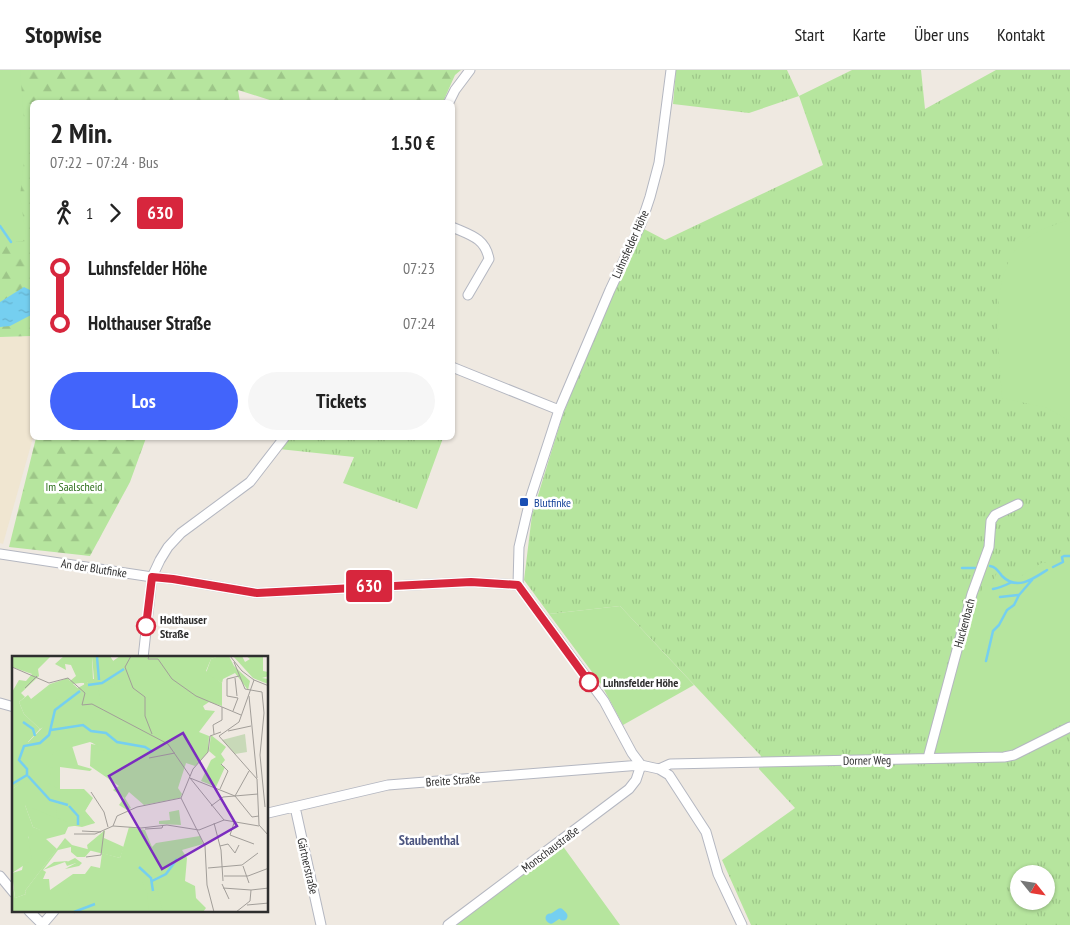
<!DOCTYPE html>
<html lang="de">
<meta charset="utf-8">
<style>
body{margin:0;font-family:"PT Sans Narrow",sans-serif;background:#f6f6f6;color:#222;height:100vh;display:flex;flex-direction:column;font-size:19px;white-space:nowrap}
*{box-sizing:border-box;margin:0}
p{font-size:16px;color:#767676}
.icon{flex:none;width:28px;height:28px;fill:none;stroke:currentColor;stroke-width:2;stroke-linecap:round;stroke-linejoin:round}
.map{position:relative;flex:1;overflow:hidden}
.sheet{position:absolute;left:30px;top:30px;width:425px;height:340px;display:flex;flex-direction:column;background:#fff;border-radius:8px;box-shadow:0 1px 4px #0004}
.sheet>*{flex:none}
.badge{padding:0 10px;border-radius:4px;font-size:18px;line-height:32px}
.needle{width:32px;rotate:120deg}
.buttons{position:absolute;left:1010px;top:795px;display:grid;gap:10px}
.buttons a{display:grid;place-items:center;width:45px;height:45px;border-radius:50%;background:#fff;box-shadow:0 1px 4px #0004;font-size:25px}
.map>.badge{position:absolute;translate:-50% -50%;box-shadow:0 0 0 2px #fff}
.legs{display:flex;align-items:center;gap:8px;height:55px;padding:0 20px;font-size:16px}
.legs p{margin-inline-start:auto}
.overview{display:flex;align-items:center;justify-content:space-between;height:85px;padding:0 20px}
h1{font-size:28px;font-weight:600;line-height:38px}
.primary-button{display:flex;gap:10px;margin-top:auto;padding:10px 20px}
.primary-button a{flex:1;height:58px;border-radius:30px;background:#4264fb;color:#fff;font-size:20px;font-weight:600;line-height:58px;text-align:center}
.primary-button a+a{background:#f6f6f6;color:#222}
ul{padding:0 20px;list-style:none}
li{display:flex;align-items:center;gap:18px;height:55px;font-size:19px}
li i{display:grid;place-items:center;width:8px;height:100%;margin:0 6px;background:currentColor}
li i::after{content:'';width:12px;height:12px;margin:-6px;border:4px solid;border-radius:50%;background:#fff}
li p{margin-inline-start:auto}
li:first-child i{background:linear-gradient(#0000 50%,currentColor 0)}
li:last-child i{background:linear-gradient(currentColor 50%,#0000 0)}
header{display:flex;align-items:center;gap:30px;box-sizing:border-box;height:70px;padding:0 25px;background:#fff;border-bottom:1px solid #e0e0e0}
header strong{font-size:24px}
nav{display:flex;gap:28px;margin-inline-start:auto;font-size:18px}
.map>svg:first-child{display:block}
.education{fill:#f0e6d1}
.grass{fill:url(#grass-tufts);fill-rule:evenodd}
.forest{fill:url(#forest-firs)}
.park{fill:#b6e59e}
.water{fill:url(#water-ripples)}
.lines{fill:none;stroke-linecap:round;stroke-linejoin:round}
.stream{stroke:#75cff0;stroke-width:2.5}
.canal{stroke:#75cff0;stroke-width:9}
.minor-casing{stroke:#b4b7c1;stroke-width:11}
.minor{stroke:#fff;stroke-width:9}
.line-1-casing{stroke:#fff;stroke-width:11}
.line-1{stroke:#d7263d;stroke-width:8}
.transit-dot{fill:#1a4fb4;stroke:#fff;stroke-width:2}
.stop-1-dot{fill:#fff;stroke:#d7263d;stroke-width:2.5}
.labels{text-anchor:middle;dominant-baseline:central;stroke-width:5;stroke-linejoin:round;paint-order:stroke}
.street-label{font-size:12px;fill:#2e2e2e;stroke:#fff}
.park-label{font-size:12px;fill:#2c6e1b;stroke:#fff}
.transit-label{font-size:12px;fill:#164399;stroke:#fff;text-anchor:start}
.stop-label{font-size:12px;font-weight:bold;fill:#2e2e2e;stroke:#fff;text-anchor:start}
.neighbourhood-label{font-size:14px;font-weight:bold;fill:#4d5680;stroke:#fff}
.inset-river{fill:none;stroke:#75cff0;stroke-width:2.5}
.inset-road{fill:none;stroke:#a29e99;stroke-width:1}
.view{fill:#7b2cbf;fill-opacity:0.15;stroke:#7b2cbf;stroke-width:2.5}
.inset-edge{fill:none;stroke:#2e2e2e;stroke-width:2.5}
</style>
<header>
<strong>Stopwise</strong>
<nav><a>Start</a><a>Karte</a><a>Über uns</a><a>Kontakt</a></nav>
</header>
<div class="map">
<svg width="1070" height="855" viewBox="0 0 1070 855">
<defs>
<pattern id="grass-tufts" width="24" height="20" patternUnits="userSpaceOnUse" patternTransform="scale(1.25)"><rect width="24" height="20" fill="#b6e59e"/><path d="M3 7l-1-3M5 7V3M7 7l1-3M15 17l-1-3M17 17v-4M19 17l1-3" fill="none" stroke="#9dc588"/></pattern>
<pattern id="forest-firs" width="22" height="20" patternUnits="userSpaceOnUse" patternTransform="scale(1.25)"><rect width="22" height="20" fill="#b6e59e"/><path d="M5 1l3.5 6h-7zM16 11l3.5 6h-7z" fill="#9dc588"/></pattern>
<pattern id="water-ripples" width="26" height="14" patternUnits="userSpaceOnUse" patternTransform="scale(1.25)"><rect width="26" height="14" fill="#75cff0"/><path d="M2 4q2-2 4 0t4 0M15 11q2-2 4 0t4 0" fill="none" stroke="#66b2ce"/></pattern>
</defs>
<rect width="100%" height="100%" fill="#efe9e1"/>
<!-- education -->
<path class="education" d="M32,266L33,368L3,474L0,473V267Z"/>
<!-- grass -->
<path class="grass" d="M676,0H787L799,26L852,0H921L925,39L996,0H1070V855H751L722,790L795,738L759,699L761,686L620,536L549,544L524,510L532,445L562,347L598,255L644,159L665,170L823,95L799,26L749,43L673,34ZM1019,804H1046V831H1019Z
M287,368H443L417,439L343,413L354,387L279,379Z"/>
<!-- forest -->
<path class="forest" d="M0,0H461L455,5L443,32H276L238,20L240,32H32V266L0,267Z
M36,368H146L130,412L90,486L9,477Z"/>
<!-- park -->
<path class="park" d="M0,0H20L26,74L20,126L26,166L23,171L13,172L5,170L0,162Z
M1070,150V351L1047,338L1002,328C1000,286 988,213 1017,178C1029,163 1051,155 1070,150Z
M1070,476V650L1021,675L998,683L935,684L969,552L984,514L991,516L999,498L1018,508L1043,492L1051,495Z
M620,536L694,615L623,655L601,614L549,544Z
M562,775L620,855H456Z"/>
<!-- water -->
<path class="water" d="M24,217L30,220C32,228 35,237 31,245L10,256L0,257V232Z"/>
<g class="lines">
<!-- stream -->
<path class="stream" d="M0,156L11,172
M990,496C996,497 998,501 1002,506C1017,521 1033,509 1047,500
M1053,497L1063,492L1062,487L1064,486H1070
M962,498H975
M993,519C999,518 1006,515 1012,512
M1000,527L1018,525
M986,591L993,561L999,555L1007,540L1014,535L1019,525L1032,510"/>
<!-- canal -->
<path class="canal" d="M550,848L551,849L560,843L563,846"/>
<defs>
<path id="minor" d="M449,32L455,20L470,0
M452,157C470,165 485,168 489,189L468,225
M452,297L559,340
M0,484L152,507L173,509L257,523L471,512L518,515
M143,588L152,507L160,490L168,477L181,463L250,412L284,368
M0,633L14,637
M928,688L972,524L989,477L991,451L995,445L1018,434
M641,695L632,683L604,631L518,515L519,477L531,426L559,340L610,220L641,154L650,127L659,93L671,0
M659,699L670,694L1004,687L1014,685L1070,657
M295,737L321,855
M268,743L388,715L641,695L659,699L669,705L706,762L718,804L742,855
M0,806L14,823
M29,841L42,854
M42,855L54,841
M448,855L629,719L636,710L641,695"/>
</defs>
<!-- minor casing -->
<use href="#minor" class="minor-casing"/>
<!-- minor -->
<use href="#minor" class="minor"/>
</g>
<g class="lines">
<defs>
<path id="line-1" d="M146,556L152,507L173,509L257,523L471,512L518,515L589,612"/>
</defs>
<!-- line-1 casing -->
<use href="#line-1" class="line-1-casing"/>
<!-- line-1 -->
<use href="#line-1" class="line-1"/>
</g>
<!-- markers -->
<rect class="transit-dot" x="519" y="427" width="10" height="10" rx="2.5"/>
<g class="stop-1-dot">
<circle cx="146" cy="556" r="9"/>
<circle cx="589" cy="612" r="9"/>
</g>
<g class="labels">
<!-- street labels -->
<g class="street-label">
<text transform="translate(630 174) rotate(-66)">Luhnsfelder Höhe</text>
<text transform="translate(94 498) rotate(9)">An der Blutfinke</text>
<text transform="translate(964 553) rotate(-75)">Huckenbach</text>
<text transform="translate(867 690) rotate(-1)">Dorner Weg</text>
<text transform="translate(453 710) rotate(-4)">Breite Straße</text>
<text transform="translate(550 779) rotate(-37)">Monschaustraße</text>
<text transform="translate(308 796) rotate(77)">Gärtnerstraße</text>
</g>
<!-- park labels -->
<g class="park-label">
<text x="74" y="416">Im Saalscheid</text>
</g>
<!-- transit labels -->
<g class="transit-label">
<text x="534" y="432">Blutfinke</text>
</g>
<!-- stop labels -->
<g class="stop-label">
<text x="160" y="549">Holthauser<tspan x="160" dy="14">Straße</tspan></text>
<text x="603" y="612">Luhnsfelder Höhe</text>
</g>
<!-- neighbourhood labels -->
<g class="neighbourhood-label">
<text x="429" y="770">Staubenthal</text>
</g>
</g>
<!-- overview -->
<g transform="translate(12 586)">
<rect width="256" height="256" fill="#efe9e1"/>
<path d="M52,0H80L81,24L115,0H207L199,3L194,15L210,27V50L197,46L191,50L193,54L203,55L187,76L197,80L196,96L183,110L174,107L166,132L170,138L168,142L132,149L117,136L113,142L119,152L115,154L107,149L112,142L101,134L107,130L78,110L79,88L85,89L92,55L75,26L61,28L68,34L39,68L28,73L12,58L7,46L16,39L19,43L38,28L56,22L58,25L64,20L59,9L53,8L54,14L43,8ZM66,140L79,144L73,155L83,167L70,171L57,169L53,178L34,183L45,193L13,235L14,238L3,242L0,217L10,214L17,178L28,174L21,171L13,149ZM167,154L169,169L147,168V165L158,164L157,156ZM93,174L92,182L112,191L108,202L76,194L75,189ZM63,202L70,207L67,210L53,213L64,207L55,210L53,206L31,214L42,206L56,205L55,206Z" fill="#b6e59e"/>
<path d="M1,0H39L26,13L27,20L9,37L13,41L7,46L12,58L28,73L16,86L19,88L28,87L35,80L30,87L44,78L55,77L53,73L38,72L40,61L44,53L68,34H73L72,27H67L82,23L80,0H98L106,13L113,12L108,16L114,19L103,18L82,27L84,24L75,26L78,32L86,33L92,55L117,67L110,86L100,79L80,75L90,80L88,92L68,78L56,77L66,109L80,113L78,115L48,111V133L60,140L63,156L70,161L59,163L56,167L13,149L21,171L29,174L16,181L20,204L0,217V133L6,129L0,128V36L7,24L14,25L20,18L0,11ZM207,0H217L222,10L238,25L236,34L223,17L211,23L210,27L194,17L199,3ZM221,0H230L233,6L238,3L234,0H251V15L256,16L257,20L250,22L256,23V28L241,22ZM117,171L133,174L140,191L144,187L188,180L191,188L170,194L175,202L173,225L183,230L184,242L194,252L191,256H0V225L3,242L14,238L13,235L53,182L60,189L79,194L73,201H65L59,196V191L46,194L31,214L34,216L31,223H37L38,234L61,218H73L79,210L88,212L90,197L108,202Z" fill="#b6e59e"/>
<path d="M233,78L235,96L223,98L210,84Z" fill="#c8d9b8"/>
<path d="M80,0H97L101,5L108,0H128L122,18L89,36L86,34L91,53L76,46L64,48L60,44L43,62L44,68L70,64L83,67L76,52L78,48L95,57L94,63L106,67L108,63L158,90L163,97L143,101L140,96L127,94L128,109L115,115L86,89L78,86L42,96L34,109L41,112L35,126L47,133H72L81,142L73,155L83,167L55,171L56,166L44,161L45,150L35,146L19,126L15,124L0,133V118L5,110L1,102L32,70L42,45L84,22ZM199,79L214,91L209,98L213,104L209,109L213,111L204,131L189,125L199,104L204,101L197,95ZM165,203L144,228L151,256H137L135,237L125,213L129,210L140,217ZM54,232L61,248L87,249L75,256H54L51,238Z" fill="#b6e59e"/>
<path class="inset-river" d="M85,1L87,24M76,29L90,27L112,13M11,66L21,73L23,80M39,74L71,69L79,75L94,77L105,86L133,91L141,96M16,120L38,144L56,149M0,128L15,119V113L7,104L12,90L28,87L37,79L43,54L68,35M57,150L66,160V169M127,211L139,222L141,235M140,225L154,218L165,203M62,256L83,248"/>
<path class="inset-road" d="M119,0L113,11L121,32L133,41V60L140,78M137,0L136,3H146L160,23L184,40L229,59M218,0L230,15L242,24M222,6L233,33L250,36L252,57L248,99L253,151M0,11L37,27L56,22L73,37L70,49L80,48L156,88L178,120M223,22L225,40M257,30L242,24L227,66L207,80L245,123L247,169L257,180M13,32L25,20M237,40L245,122M221,55L226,42L215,40V23L227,20M216,75L239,70M202,78L201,69L210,64V51M137,102L163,97M178,122L223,140L240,161L247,160M178,122L212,164M208,133L216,115L209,108M79,136L92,156L96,171M223,140L237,115M169,142L193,190L195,229L202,256M199,150L211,141L246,138M202,167L209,194L211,225M222,167L218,179L242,188M101,170L105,160L125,151L169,142L181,113L196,96L198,80L209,76M133,173L150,172L151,169M70,175L89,176M62,178H83L101,170L129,172L155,169L187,174L212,164L247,170M208,190L216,188L223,197L227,189M74,201L89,199L92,175M231,210L237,227M196,212L230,209L246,197M212,220H236L257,212M210,228L217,243M211,232L239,234M235,249L257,247M224,256L238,245L239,234L257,232"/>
<path class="view" d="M171,77L225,170L150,213L97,120Z"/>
<rect width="256" height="256" class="inset-edge"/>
</g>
</svg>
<div class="buttons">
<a><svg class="needle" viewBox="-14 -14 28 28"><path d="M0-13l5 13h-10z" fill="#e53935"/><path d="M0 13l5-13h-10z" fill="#767676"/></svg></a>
</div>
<b class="badge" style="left:369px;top:516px;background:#d7263d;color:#fff">630</b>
<section class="sheet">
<div class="overview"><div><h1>2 Min.</h1><p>07:22 – 07:24 · Bus</p></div><b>1.50 €</b></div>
<div class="legs"><svg class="icon" aria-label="walk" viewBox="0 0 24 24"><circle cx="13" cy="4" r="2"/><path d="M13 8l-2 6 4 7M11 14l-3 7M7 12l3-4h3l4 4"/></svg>1<svg class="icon" aria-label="forward" viewBox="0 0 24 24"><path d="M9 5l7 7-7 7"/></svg><b class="badge" style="background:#d7263d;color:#fff">630</b></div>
<ul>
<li><i style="color:#d7263d"></i><b>Luhnsfelder Höhe</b><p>07:23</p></li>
<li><i style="color:#d7263d"></i><b>Holthauser Straße</b><p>07:24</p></li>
</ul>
<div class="primary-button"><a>Los</a><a>Tickets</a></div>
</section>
</div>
